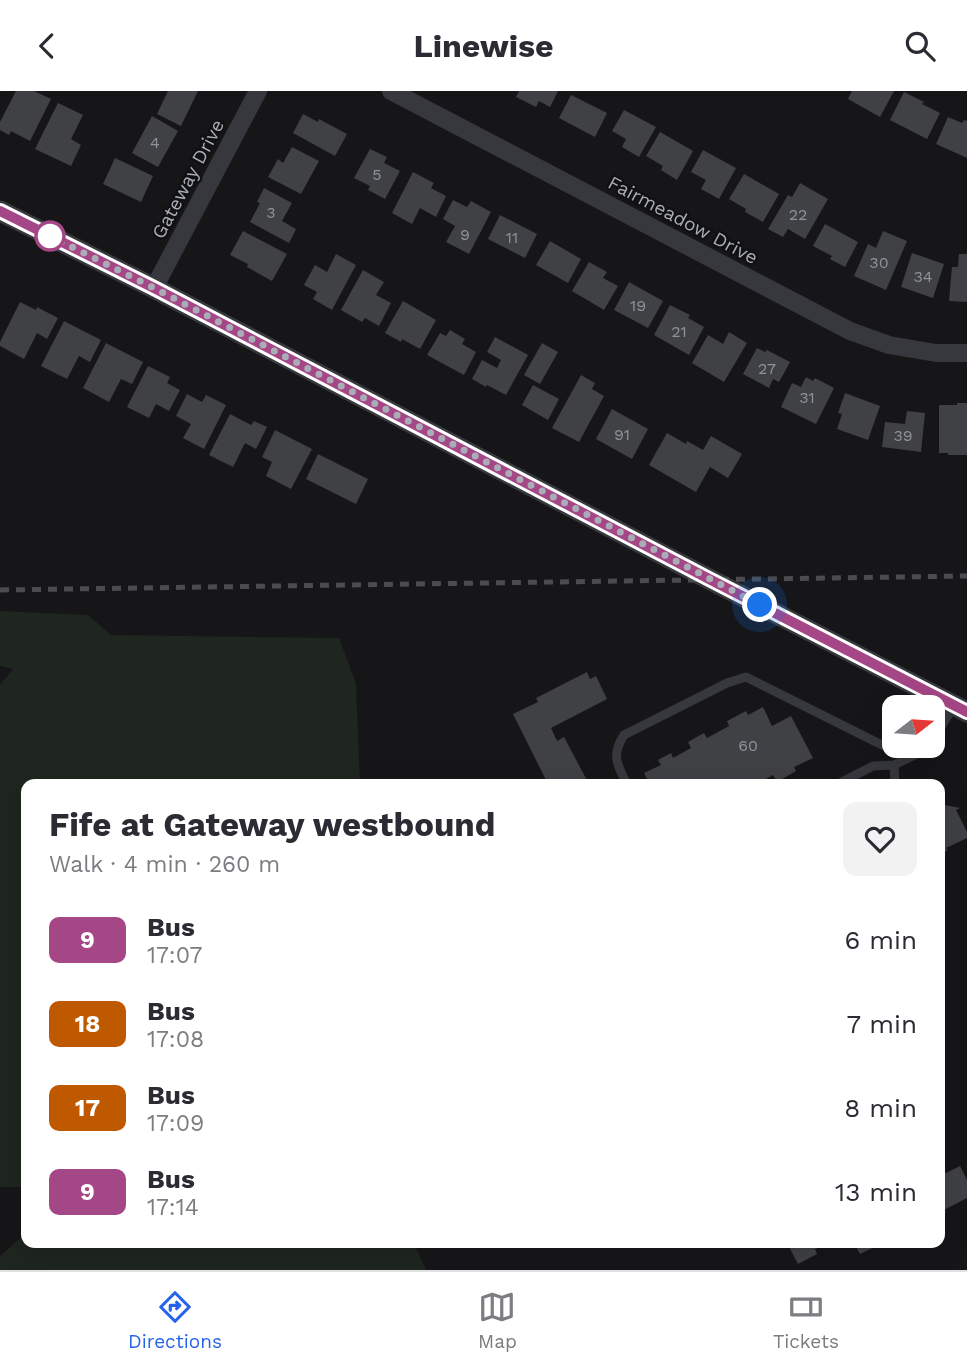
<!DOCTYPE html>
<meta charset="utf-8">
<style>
body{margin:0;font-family:"Work Sans",sans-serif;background:#f2f2f3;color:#2b2b33;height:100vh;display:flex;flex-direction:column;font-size:26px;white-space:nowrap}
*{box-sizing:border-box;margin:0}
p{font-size:23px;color:#7c7c81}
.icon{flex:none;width:38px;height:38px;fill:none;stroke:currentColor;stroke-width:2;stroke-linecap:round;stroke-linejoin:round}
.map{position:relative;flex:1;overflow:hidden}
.sheet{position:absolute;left:21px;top:688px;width:924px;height:469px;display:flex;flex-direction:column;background:#fff;border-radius:14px;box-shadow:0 7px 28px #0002}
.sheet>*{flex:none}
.badge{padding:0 14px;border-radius:10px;font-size:24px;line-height:46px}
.needle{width:46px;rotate:73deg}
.fabs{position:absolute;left:882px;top:604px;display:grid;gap:14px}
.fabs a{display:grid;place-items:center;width:63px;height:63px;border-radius:14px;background:#fff;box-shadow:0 7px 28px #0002;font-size:35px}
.you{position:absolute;width:35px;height:35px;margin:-18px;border:5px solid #fff;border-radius:50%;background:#1a73e8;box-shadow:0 0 0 10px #1a73e833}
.map>.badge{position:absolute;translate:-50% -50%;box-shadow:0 0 0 4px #fff}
.round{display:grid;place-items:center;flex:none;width:74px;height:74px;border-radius:14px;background:#f2f2f3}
.summary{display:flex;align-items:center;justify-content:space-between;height:119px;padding:0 28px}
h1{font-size:33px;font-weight:700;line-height:52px}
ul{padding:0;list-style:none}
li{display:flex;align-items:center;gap:21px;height:84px;padding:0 28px}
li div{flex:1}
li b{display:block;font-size:26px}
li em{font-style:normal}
li .badge{min-width:77px;font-weight:700;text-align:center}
header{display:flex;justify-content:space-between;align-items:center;height:91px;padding:0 28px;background:#fff;font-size:32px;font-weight:700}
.dock{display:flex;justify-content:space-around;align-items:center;height:98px;border-top:2px solid #e1e1e2;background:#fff;font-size:19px;color:#7c7c81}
.dock a{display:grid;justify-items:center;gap:4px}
.dock .active{color:#2563eb}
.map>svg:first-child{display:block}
.green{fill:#1e261f}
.building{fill:#404145}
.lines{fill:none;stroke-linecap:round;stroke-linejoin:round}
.service{stroke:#37383d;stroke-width:9}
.minor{stroke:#37383d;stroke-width:18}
.tertiary{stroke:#37383d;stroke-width:21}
.rail{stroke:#4a4c52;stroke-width:5;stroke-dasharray:9 7;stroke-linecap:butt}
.line-casing{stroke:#fff;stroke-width:16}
.line{stroke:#a54686;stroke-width:10}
.walk{stroke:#a8adb8;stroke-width:7;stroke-dasharray:0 12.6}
.stop-dot{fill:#fff;stroke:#a54686;stroke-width:3.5}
.labels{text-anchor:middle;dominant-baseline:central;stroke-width:5;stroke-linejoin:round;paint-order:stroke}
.number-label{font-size:16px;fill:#8e929b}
.street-label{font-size:19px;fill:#a8adb8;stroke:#111113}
</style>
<header><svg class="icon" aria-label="back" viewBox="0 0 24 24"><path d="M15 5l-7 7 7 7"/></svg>Linewise<svg class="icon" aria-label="search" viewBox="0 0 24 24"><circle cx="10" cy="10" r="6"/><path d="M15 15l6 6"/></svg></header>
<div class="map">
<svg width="967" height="1179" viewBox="0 0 967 1179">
<rect width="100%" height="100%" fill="#161618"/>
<!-- green -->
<path class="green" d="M0,520L88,524L111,544L339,547L356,592L360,693H26V1096H0V594L13,578L0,575Z
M26,1142V1152H414L426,1179H0V1165Z"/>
<!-- building -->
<path class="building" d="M16,0H34L51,8L30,50L11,40L9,44L0,39V31Z
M168,0H198L181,35L157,23Z
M519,0H558L550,16L539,10L536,16L516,6Z
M852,0H894L880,26L848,8Z
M904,1L924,11L922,13L940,22L927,48L890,29Z
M571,4L607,22L595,46L559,27Z
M58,12L83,24L71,48L81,54L71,75L35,58Z
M624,19L656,36L639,66L622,56L626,48L612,40Z
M303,23L318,31L319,28L347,43L335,65L293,42Z
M152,25L178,40L158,76L132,62Z
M948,26L962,32L964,29L967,30V67L936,53Z
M660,41L693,60L677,89L661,79L663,75L646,65Z
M292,56L319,70L301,103L268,86L278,68L283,72Z
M370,58L387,66L384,72L400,80L385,108L368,99L370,95L354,87Z
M703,59L736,77L719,108L701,98L706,89L691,81Z
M115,67L153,85L141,111L103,93Z
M413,81L434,92L431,97L446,105L436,126L420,117L412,133L392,122Z
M744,83L779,103L763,131L745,121L746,118L729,108Z
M800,92L828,108L805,148L788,138L783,146L768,138L788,104L792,106Z
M264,97L292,112L282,130L296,138L289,152L250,131L260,112L257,111Z
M453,109L467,116L471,110L491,121L469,163L446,151L455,135L443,128Z
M500,124L537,143L525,167L488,148Z
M825,133L858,151L845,176L830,168L832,165L813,155Z
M243,140L287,163L272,190L247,176L248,173L230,164Z
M883,140L907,150L886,199L854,185L868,153L876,157Z
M550,150L581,168L568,192L536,174Z
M912,162L944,173L933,207L901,196Z
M336,163L356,174L332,219L313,208L317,201L304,194L315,174L327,181Z
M959,163H967V211L949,210L952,176H958Z
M589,171L607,181L603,187L618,195L604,219L572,200Z
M363,179L384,191L376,204L391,212L379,235L365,227L362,231L341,219Z
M629,191L663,210L648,237L614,219Z
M403,210L436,229L420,258L402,248L401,251L385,242Z
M20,211L36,219L37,216L58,227L47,248L37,242L24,268L0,255V251Z
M670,214L690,224L688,227L704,236L689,264L654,244Z
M64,230L101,249L90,271L79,265L67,288L41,275Z
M450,239L465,248L462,253L476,261L464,284L427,264L440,242L446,245Z
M729,241L747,252L724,291L692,272L708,244L723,253Z
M495,246L528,264L506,304L487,294L486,296L472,288L482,269L497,277L501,269L487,261Z
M106,252L143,271L132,293L121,288L109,311L83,297Z
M542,252L558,261L540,293L524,284Z
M757,257L765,261L767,259L790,271L779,291L773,288L769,297L743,283Z
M148,275L170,286L167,292L180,299L169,320L156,313L149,327L127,316Z
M581,284L595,292L592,298L604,305L579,351L552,337Z
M806,286L813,290L815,287L834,297L816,333L781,316L792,292L801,296Z
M533,294L559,308L548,329L522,314Z
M845,302L880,315L868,349L837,338L842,323L838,322Z
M187,303L202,311L206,304L226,314L204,358L183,347L191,333L176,325Z
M957,312H967V364H948V362H939V314H957Z
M612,318L648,338L632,368L596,348Z
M907,320L925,322L921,361L882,356L885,331L905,333Z
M230,323L251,334L254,330L267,336L256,358L245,352L233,376L209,364Z
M275,339L312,358L291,398L266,385L272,371L262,366Z
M667,342L686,353L687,350L703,359L711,345L742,363L728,387L710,376L696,401L649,374Z
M318,363L368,388L356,413L306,388Z
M587,581L590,588L596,585L607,608L551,637L557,650L564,646L589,693H548L513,623L538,611L536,607Z
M763,616L772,635L791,625L813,667L794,676L796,680L777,691L773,684L757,693H650L644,682L661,674L658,669L671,662L673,667L691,657L688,651L704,642L707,647L729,635L727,630L746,620L748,624Z
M940,713L960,717L956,719L967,741V747L946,757L948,759L940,763Z
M960,1075L967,1089V1107L940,1121V1077L942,1076L946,1082Z
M787,1152H828L815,1158L817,1163L798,1173Z
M854,1152H883L860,1163Z"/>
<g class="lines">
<!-- service -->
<path class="service" d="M933,649L954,615
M894,674L895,693
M627,693C617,674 611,664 624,644L727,592L746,586L908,667
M838,693L873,675L894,674L927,658L929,654"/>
<!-- minor -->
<path class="minor" d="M391,0L850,240L889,254L936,262H967
M154,197L258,0"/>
<!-- tertiary -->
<path class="tertiary" d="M0,120L154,197L711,489L967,621"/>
<!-- rail -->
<path class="rail" d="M0,499L967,485"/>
</g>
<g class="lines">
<defs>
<path id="line" d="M0,120L154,197L711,489L967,621"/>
</defs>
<!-- line casing -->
<use href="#line" class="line-casing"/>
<!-- line -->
<use href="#line" class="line"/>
<!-- walk -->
<path class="walk" d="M50,145L154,197L760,514"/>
</g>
<!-- markers -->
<circle class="stop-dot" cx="50" cy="145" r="14"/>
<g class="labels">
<!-- number labels -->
<g class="number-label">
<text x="155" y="51">4</text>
<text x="377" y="83">5</text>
<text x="271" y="121">3</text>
<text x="798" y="123">22</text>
<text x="465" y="143">9</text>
<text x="512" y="146">11</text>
<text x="879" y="171">30</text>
<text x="923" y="185">34</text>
<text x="638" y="214">19</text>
<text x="679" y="240">21</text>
<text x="767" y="277">27</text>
<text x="807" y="306">31</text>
<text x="622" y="343">91</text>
<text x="903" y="344">39</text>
<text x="748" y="654">60</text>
</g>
<!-- street labels -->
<g class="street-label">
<text transform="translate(188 88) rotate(-62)">Gateway Drive</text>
<text transform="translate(683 129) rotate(28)">Fairmeadow Drive</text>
</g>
</g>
</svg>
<div class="fabs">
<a><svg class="needle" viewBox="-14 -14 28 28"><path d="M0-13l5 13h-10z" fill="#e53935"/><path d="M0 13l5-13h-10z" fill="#7c7c81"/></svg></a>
</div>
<div class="you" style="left:760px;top:514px"></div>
<section class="sheet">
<div class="summary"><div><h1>Fife at Gateway westbound</h1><p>Walk · 4 min · 260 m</p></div><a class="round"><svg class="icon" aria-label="heart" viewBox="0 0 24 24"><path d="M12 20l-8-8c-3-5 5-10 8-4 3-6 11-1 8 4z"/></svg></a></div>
<ul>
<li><span class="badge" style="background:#a54686;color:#fff">9</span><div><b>Bus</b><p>17:07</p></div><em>6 min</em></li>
<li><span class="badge" style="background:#bf5900;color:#fff">18</span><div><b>Bus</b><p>17:08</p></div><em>7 min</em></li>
<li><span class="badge" style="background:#bf5900;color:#fff">17</span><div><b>Bus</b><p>17:09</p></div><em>8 min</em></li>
<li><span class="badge" style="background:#a54686;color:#fff">9</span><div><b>Bus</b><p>17:14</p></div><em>13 min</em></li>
</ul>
</section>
</div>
<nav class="dock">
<a class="active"><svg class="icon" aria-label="directions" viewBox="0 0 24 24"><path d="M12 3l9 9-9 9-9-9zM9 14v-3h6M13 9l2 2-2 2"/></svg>Directions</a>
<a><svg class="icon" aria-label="map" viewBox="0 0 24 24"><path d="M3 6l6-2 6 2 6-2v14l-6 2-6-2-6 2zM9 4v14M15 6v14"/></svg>Map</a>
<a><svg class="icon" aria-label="tickets" viewBox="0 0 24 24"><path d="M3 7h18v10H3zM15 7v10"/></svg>Tickets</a>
</nav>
